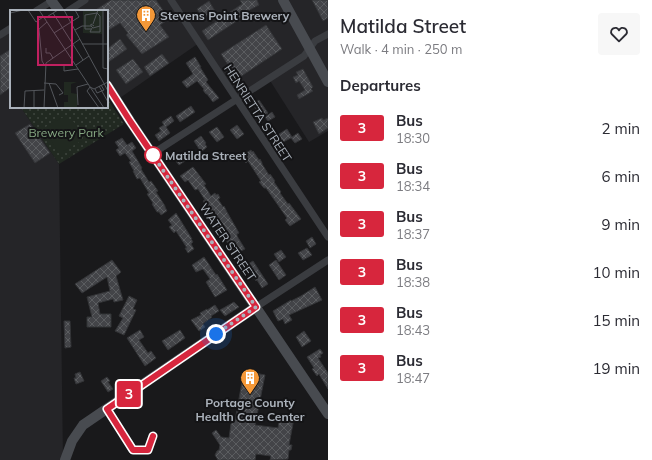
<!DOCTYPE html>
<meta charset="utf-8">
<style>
body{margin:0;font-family:Mulish,sans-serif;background:#f7f7f7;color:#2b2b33;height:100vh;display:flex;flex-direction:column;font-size:15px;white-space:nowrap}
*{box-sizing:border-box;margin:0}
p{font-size:13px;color:#7c7c81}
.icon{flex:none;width:22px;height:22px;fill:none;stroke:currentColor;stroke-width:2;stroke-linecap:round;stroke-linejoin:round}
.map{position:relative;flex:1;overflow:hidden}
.details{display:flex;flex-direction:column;background:#fff;width:324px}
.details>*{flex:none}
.badge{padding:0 8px;border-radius:3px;font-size:14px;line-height:26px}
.you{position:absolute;width:20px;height:20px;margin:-10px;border:3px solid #fff;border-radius:50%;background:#1a73e8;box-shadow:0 0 0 6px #1a73e833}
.map>.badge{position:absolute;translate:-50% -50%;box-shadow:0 0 0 2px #fff}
h2{padding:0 12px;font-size:15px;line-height:36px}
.round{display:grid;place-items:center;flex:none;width:42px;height:42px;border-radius:4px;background:#f7f7f7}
.headline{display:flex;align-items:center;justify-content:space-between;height:68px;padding:0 12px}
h1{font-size:19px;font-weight:600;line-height:30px}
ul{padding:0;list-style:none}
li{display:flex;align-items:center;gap:12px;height:48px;padding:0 12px}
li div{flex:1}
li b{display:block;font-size:15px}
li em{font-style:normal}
li .badge{min-width:44px;font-weight:700;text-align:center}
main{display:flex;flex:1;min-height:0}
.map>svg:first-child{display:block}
.built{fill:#252528}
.park{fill:url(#park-dots)}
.pitch{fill:#212921}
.building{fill:url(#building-cross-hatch);stroke:#333437}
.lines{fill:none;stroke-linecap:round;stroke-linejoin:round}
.street{stroke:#3a3c40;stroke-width:7}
.secondary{stroke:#484b50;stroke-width:10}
.line-casing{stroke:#fff;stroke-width:9}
.line{stroke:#d7263d;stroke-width:6}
.walk{stroke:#abb2bb;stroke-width:4;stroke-dasharray:0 7.2}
.stop-dot{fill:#fff;stroke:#d7263d;stroke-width:2}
.labels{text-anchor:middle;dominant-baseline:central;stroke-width:4;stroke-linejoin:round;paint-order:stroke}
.poi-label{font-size:12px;font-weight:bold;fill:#abb2bb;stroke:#141416;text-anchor:start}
.street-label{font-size:12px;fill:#abb2bb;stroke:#141416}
.park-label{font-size:12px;fill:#85a682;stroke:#141416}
.stop-label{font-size:12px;font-weight:bold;fill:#abb2bb;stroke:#141416;text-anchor:start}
.inset-road{fill:none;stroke:#53565b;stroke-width:1}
.view{fill:#c12060;fill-opacity:0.15;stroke:#c12060;stroke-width:2}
.inset-edge{fill:none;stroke:#abb2bb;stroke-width:2}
</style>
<main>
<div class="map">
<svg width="328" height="460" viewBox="0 0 328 460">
<defs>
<pattern id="park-dots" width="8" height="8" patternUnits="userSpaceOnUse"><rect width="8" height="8" fill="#212921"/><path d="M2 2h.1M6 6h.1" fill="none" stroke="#3f463f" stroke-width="1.8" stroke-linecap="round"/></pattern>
<pattern id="building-cross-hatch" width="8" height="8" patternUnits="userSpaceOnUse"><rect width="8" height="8" fill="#434448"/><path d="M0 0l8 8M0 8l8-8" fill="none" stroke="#5b5d60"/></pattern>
</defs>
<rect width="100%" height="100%" fill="#19191b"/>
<!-- built -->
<path class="built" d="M83,0H328V131L309,142L269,79L236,100L199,43L117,100L107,85V11H67Z
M11,27V107H24L22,109L59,164L63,460H0V34Z"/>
<!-- park -->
<path class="park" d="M107,98L124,124L59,164L22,109L24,107H107Z"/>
<!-- pitch -->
<path class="pitch" d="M64,117L74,122L83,140L62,152H58L44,128L55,121Z"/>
<!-- building -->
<path class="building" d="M111,0H156L169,19L160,25L169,37L142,54L126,35L128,33L120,23L107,31V11H94Z
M240,0H257L259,5L244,13L246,15L208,40L202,31L242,4Z
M312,0H328V18L323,21Z
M209,1L215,11L203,18L197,9Z
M266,25L282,49L237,79L221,54Z
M120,39L127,49L107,63V49Z
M11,49V77L9,79L11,82V87L0,95V56Z
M162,54L169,63L150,76L144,67Z
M195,57L201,67H200L208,80L206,82L219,98L213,102L207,94H206L203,90L204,89L197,81L187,88L182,82L193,74L186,63Z
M133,59L143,72L126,84L116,70Z
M303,69L313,87L311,89L313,91L299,99L297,95L305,90L299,81L296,83L293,77L298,75L296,72Z
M259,100L268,113L261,117L253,104Z
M191,106L195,112L180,122L176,116Z
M272,112L275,117L268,121L265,117Z
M171,116L174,121L166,127L170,133L159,141L155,135L161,131L159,128L164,125L162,122Z
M322,118L323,120L328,118V128L319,134L313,122Z
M30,124L50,153L35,163L15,133Z
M237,125L244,134L237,139L230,130Z
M217,127L224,137L217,142L209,132Z
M287,129L292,137L298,133L302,139L295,143L291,138L281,143L276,136Z
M201,136L206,143L205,144L207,147L201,152L194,141Z
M122,138L127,145L132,142L136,148L132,151L142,168L141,169L149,182L151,181L158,191L156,192L165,206V207L167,211L161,215L159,212H157L152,204L153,203L147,194L149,193L140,178L137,179L133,171H134L129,162L131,161L125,153L120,156L116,150L119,148L115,142Z
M251,150L252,152L253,151L259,160L260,159L262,163V164L269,175L270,174L275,181L274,182L281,192L280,193L288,204L289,203L301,219L290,226L285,220L287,218L266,188H264L259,182L261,181L248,161L246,163L242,157L244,156L243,155Z
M184,154L188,159L179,165L175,160Z
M193,167L206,184L204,185L211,196L215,193L216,195L218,194L220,198L218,199L223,207L224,206L227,212L239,233L237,234V236L245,249L235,254L221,232H220L216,225L218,224L203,201L205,200L198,189L195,190L188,180L185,182L180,176Z
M176,213L192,239H191L193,242L191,244L194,249L188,253L185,248H187L176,231L174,233L169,227L172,225L168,220Z
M312,237L316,244L310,248L306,241Z
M307,248L312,255L303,260L298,253Z
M281,250L286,257L279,262L274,254Z
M204,257L216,275L217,274L227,290L215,297L206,282L210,279L203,269L196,272L192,265Z
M112,260L121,272L116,276L123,300L114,302L113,299L98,303L100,314H111V327H87V317H92L87,297L110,291L107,277L82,293L75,284Z
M276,260L286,275L279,280L269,265Z
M253,261L268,284L262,288L257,280L256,281L250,271L252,270L248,264Z
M315,287L322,300L289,315L292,320L285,324L283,319L278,321L273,311L291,300V301L301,296Z
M129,296L137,300L133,309L136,310L124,335L115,331L123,318L119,316Z
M234,302L239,307L225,316L220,310Z
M215,305L219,311L211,316L212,317L204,323L203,324L205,327L199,331L191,320L201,315L200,313L207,309V310Z
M64,321H70L71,347L65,348Z
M140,330L144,337L139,340L148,353L151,351L156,358L145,366L127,338Z
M180,330L185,338L168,350L162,341Z
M304,331L311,341L302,347L296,337Z
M320,349L323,353L320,355L321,357L318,358L328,373V389L319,374L317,376L312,369L314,368L307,357Z
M244,371L265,375L255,425L278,428L280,416L294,418L289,445H292L291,450H289L288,459L270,460L271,456L256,454L255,460H218L215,455L217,451L219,450L220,445L212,433L216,430L221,437L229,438L231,424L235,421Z
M80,372L84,381L76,384L74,378H76L75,374Z
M107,377L110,381L108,382L113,389L108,392L101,381Z"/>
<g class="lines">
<!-- street -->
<path class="street" d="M171,0L328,237
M36,11L52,1
M68,11L85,0
M0,35L11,28
M152,154L304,56L315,41L328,34
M256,307L328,260"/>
<!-- secondary -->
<path class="secondary" d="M51,0L59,11
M283,0L328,82
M107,85L130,121L328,414
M65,460L72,441L83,425L256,307"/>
</g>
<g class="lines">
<defs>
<path id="line" d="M107,85L130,121L256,307L107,409L133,450H148L153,436"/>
</defs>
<!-- line casing -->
<use href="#line" class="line-casing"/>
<!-- line -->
<use href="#line" class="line"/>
<!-- walk -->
<path class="walk" d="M153,155L152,154L256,307L216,334"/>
</g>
<!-- icons -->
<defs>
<symbol id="building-pin" viewBox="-11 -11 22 30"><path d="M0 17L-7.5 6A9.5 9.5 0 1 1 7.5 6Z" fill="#f49838" stroke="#141416"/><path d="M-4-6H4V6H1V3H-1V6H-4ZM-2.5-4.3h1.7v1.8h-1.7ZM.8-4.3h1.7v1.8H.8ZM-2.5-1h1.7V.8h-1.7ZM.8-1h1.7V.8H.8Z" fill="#fff"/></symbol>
</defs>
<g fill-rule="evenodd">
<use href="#building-pin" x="135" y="4" width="22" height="30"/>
<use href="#building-pin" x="239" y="367" width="22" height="30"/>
</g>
<!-- markers -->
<circle class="stop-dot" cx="153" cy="155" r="8"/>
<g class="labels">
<!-- poi labels -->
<g class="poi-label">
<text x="160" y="15">Stevens Point Brewery</text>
<text x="250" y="402" text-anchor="middle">Portage County<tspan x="250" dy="14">Health Care Center</tspan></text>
</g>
<!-- street labels -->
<g class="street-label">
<text transform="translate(258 113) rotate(57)">HENRIETTA STREET</text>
<text transform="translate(228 242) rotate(56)">WATER STREET</text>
</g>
<!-- park labels -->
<g class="park-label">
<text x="66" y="132">Brewery Park</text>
</g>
<!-- stop labels -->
<g class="stop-label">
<text x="165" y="155">Matilda Street</text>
</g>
</g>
<!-- overview -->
<g transform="translate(10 10)">
<rect width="98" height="98" fill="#19191b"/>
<path d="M73,0H93L92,24L73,23Z" fill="#212921"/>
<path d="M54,72H67L61,74V83L67,84V98H54V92H58V85H54Z" fill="#212921"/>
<path class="inset-road" d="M18,0L26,12L33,7M29,0L94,98M54,0L98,81M93,0V58L98,59M0,3L13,0M43,3L73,50M35,8L48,0M83,14L88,0M84,16L81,14V16L83,18L90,16M81,19H75V5L87,3L90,6V22H80L82,18M65,20L72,16H81M44,23L69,7L65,0M72,34H98M36,38V43H40L43,48M66,55L79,46M35,56L32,51L29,19L37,12M54,56V61L68,59M34,73L46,74L53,83L49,85M39,73L48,98M89,76L98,92M80,77L77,81L89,98M80,77L84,79L98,72M85,79L87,83L94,80L91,75M24,81V98M68,95L67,77L78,74M14,98L15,81L34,80M34,98L36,53L70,29"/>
<path class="view" d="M28,7H62V55H28Z"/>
<rect width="98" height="98" class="inset-edge"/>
</g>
</svg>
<div class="you" style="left:216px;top:334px"></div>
<b class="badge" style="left:129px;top:394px;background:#d7263d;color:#fff">3</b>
</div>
<section class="details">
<div class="headline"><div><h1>Matilda Street</h1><p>Walk · 4 min · 250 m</p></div><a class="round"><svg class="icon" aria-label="heart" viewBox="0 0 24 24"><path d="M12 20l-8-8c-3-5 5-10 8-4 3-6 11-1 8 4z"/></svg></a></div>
<h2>Departures</h2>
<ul>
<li><span class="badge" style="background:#d7263d;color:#fff">3</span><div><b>Bus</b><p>18:30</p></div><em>2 min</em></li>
<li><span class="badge" style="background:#d7263d;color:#fff">3</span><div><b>Bus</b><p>18:34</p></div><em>6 min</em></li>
<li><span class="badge" style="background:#d7263d;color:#fff">3</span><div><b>Bus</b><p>18:37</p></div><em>9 min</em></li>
<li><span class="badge" style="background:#d7263d;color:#fff">3</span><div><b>Bus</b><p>18:38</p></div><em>10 min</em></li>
<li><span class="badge" style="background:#d7263d;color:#fff">3</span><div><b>Bus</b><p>18:43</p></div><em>15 min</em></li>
<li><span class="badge" style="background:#d7263d;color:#fff">3</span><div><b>Bus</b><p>18:47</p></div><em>19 min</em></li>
</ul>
</section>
</main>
